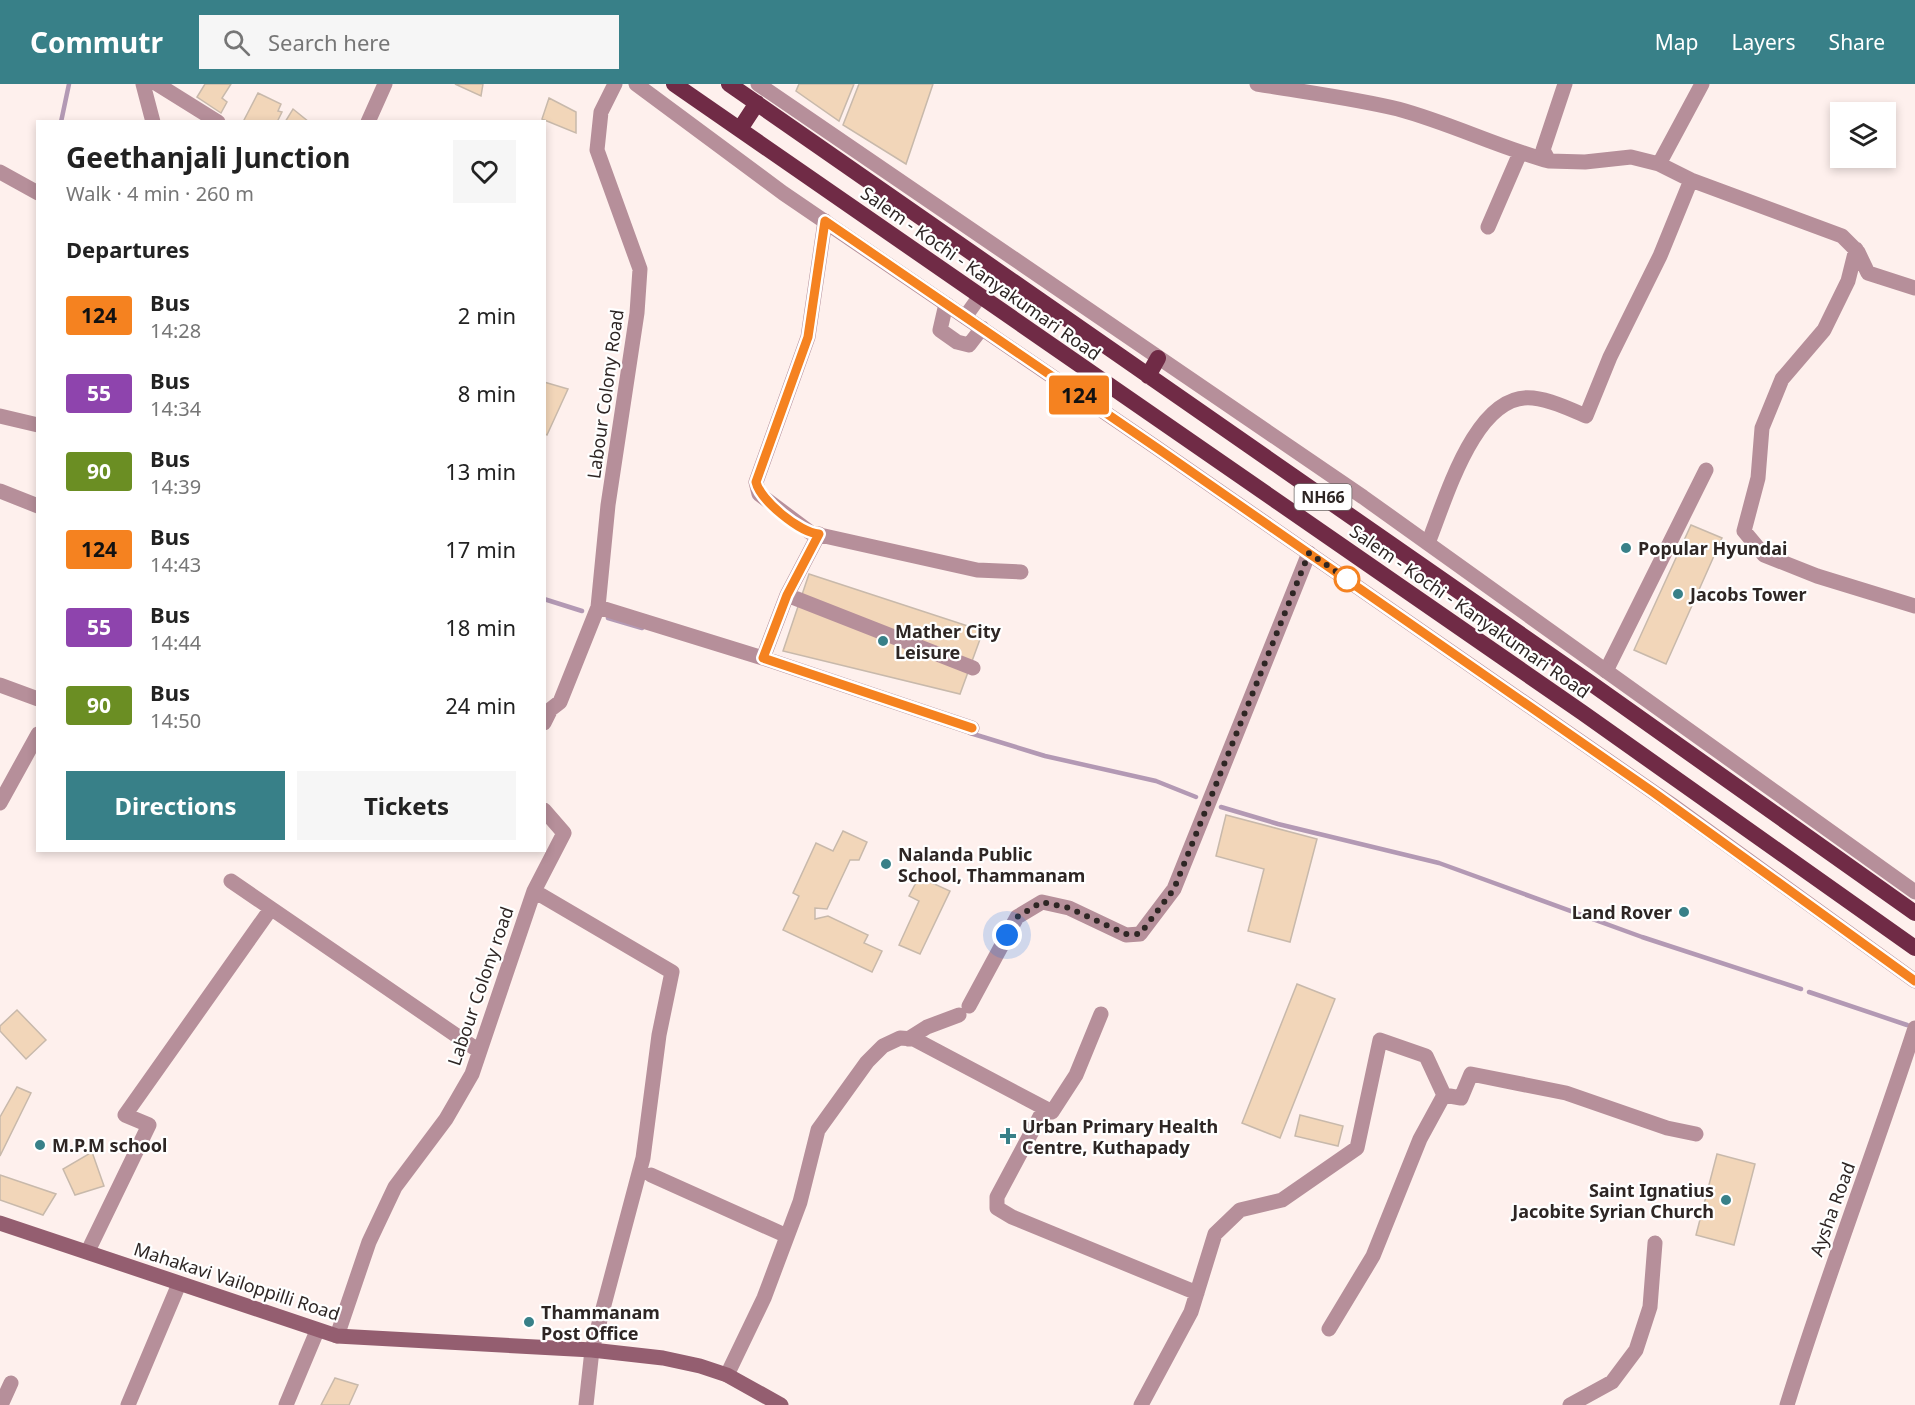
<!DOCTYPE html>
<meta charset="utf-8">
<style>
body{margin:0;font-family:"Noto Sans",sans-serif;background:#f6f6f6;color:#222;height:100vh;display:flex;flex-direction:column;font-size:22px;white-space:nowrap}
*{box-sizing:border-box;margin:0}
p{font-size:20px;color:#767676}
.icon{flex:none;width:33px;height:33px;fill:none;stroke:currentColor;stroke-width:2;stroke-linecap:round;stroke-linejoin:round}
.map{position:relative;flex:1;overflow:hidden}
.drawer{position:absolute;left:36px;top:36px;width:510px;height:732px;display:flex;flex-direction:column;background:#fff;border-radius:0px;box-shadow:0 3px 9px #0003}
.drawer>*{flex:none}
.badge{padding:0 12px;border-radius:4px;font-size:21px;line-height:39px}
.buttons{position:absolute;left:1830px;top:18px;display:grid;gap:12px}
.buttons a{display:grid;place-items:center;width:66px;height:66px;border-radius:0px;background:#fff;box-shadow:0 3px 9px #0003;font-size:30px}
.you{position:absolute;width:30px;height:30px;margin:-15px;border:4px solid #fff;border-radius:50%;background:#1a73e8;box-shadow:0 0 0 9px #1a73e833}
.map>.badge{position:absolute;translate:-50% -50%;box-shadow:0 0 0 3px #fff}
h2{padding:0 30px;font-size:22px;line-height:54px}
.round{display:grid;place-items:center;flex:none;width:63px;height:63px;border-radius:0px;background:#f6f6f6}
.headline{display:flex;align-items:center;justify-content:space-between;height:102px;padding:0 30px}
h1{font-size:28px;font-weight:700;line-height:45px}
.button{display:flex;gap:12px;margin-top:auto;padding:12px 30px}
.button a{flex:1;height:69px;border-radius:0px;background:#388088;color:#fff;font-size:24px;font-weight:700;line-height:69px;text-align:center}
.button a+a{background:#f6f6f6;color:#222}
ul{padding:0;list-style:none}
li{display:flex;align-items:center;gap:18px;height:78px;padding:0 30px}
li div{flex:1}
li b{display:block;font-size:22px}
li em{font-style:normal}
li .badge{min-width:66px;font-weight:700;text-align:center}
header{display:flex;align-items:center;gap:36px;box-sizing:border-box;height:84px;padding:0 30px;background:#388088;color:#fff}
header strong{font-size:28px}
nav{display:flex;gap:33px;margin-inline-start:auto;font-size:21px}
.search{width:420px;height:54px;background:#f6f6f6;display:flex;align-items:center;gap:15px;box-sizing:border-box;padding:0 21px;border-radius:0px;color:#767676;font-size:22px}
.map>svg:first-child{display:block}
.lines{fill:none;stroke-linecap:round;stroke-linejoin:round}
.stream{stroke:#b399b4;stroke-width:4.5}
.building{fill:#f2d6b9;stroke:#c8b9ab;stroke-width:1.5}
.minor{stroke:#b68f9a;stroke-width:15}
.tertiary{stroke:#b68f9a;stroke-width:15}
.secondary{stroke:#945e70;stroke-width:15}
.trunk{stroke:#702b46;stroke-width:16}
.line-casing{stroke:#fff;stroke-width:14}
.line{stroke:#f58220;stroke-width:9}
.walk{stroke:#2e2624;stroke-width:6;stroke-dasharray:0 10.8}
.poi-dot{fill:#388088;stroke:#fff;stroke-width:2}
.stop-dot{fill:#fff;stroke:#f58220;stroke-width:3}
.labels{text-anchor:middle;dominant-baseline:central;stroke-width:4.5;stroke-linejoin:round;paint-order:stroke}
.shield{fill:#fff;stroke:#6d6766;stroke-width:1.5}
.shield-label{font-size:16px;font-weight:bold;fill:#2e2624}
.street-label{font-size:18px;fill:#2e2624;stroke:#fff}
.poi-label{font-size:18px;font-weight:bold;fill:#2e2624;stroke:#fff;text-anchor:start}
</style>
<header>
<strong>Commutr</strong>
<div class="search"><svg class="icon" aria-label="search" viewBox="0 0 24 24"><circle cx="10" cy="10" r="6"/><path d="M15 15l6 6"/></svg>Search here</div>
<nav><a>Map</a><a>Layers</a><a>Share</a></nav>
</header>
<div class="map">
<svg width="1915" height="1321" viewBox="0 0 1915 1321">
<rect width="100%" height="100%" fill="#fef0ed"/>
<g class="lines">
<!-- stream -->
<path class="stream" d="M61,38L69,0
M544,515L582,527
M608,534L642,544
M970,649L1045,672L1156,697L1196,713
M1221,723L1278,740L1439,779L1642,853L1801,905
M1809,908L1907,941"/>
</g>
<!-- building -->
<path class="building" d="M205,0H231L222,14L227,18L221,29L197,13Z
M455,0H483L481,12Z
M799,0H854L839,37L796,7Z
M859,0H933L906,80L843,41Z
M258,9L281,20L278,27L282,28L277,38H243Z
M549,14L576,28V49L542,35Z
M293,25L309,38H285Z
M544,298L568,305L547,351L544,349Z
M1691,441L1722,454L1666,580L1634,566Z
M809,490L983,547L960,610L783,567Z
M1226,731L1317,755L1290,858L1248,847L1264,785L1216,772Z
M843,747L867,758L859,776H850L827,825L815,824V835L828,832L868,851L864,859L882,867L872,888L783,846L799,812L793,809L816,759L833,767Z
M919,793L950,807L920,870L899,861L919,817L909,812Z
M1297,900L1335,915L1280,1054L1242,1039Z
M17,926L46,956L26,975L0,947V942Z
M17,1003L31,1009L0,1072V1033Z
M1300,1031L1343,1042L1338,1062L1295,1052Z
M92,1068L104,1102L75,1111L63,1085Z
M1717,1070L1755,1080L1734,1161L1696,1151Z
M0,1091L56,1110L43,1131L0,1116Z
M335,1294L358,1301L349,1321H321Z"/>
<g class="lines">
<!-- minor -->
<path class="minor" d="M143,0L153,38
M157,0L218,38
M1257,0C1304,8 1352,14 1398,25C1450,39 1498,63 1549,77
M368,38L385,0
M1659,80L1702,0
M0,88L38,109
M1691,96L1842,152L1858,168L1868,189L1915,204
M825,137L808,253L756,398L759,410L811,449L977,486L1021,488
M1488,143L1520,69
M1856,165L1848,197L1824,246L1782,295L1762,344L1758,394L1744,447L1764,471L1817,492L1915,522
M946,220L940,246L957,258L969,261L982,244
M965,233L980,212
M0,332L38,341
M0,407L38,422
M819,450L787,511L763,574L972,644
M1428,459C1445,418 1475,307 1533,314C1551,316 1570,325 1586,332L1610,273L1660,172L1691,96L1659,80L1631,73L1585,78L1549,77L1543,66L1565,0
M787,511L973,584
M598,523L763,574
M1606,587L1706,386
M0,601L38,615
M551,625L560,618L598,523L608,421L637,229L640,185L597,66L601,28L615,0
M544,639L551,625
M0,719L38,650
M231,797L479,967
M534,807L672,888L659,951L643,1074L592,1266L586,1321
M969,922L1017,833L1042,818L1069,824L1126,851L1140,850L1174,805L1309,469
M908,955L927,943L959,931
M1044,1025L997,1113V1124L1012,1133L1197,1209
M651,1091L787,1152
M88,1167L149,1041L125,1031L270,826
M1329,1245L1373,1172L1420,1055L1444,1011L1461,1014L1471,990L1566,1009L1667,1044L1696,1050
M337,1252L369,1158L395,1103L446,1035L472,990L534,807L564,749L544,726
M727,1291L764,1214L800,1118L818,1046L867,978L883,962L900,954L914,955L1052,1028L1076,991L1101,930
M1,1321L11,1299
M128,1321L179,1200
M286,1321L317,1247
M1141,1321L1191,1228L1215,1150L1240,1126L1282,1116L1357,1064L1380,956L1426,972L1444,1011
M1570,1321L1612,1298L1636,1266L1650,1223L1655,1159"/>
<!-- tertiary -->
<path class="tertiary" d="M636,0L783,109L1157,364L1672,721L1915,897
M758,0L1363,413L1915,808
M1787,1321C1826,1194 1874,1070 1915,944"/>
<!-- secondary -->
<path class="secondary" d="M0,1139L337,1252L592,1266L663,1274L700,1282L727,1291L781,1321"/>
<!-- trunk -->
<path class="trunk" d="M674,0L1583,629L1915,864
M729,0L1592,600L1915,829
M740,45L757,19
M1148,292L1158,274"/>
</g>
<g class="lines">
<defs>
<path id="line" d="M972,644L763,574L787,511L819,450C800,449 760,416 756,398L808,253L825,137L1157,364L1653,708L1915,897"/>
</defs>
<!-- line casing -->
<use href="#line" class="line-casing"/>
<!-- line -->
<use href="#line" class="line"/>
<!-- walk -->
<path class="walk" d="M1007,851L1017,833L1042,818L1069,824L1126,850H1140L1174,805L1309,469L1347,495"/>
</g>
<!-- markers -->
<g class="poi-dot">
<circle cx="1626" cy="464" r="6"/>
<circle cx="1678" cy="510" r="6"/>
<circle cx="883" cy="557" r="6"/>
<circle cx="886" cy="780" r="6"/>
<circle cx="1684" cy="828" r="6"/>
<path d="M1005 1043h6v6h6v6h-6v6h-6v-6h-6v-6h6z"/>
<circle cx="40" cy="1061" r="6"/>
<circle cx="1726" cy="1116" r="6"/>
<circle cx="529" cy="1238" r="6"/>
</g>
<circle class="stop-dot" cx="1347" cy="495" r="12"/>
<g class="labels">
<!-- shield labels -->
<rect class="shield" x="1294.5" y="400" width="57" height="26" rx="4.5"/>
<g class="shield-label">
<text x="1323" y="413">NH66</text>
</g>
<!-- street labels -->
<g class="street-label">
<text transform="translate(981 189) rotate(35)">Salem - Kochi - Kanyakumari Road</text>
<text transform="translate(605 310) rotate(-82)">Labour Colony Road</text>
<text transform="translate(1470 527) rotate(35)">Salem - Kochi - Kanyakumari Road</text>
<text transform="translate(480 902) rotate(-71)">Labour Colony road</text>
<text transform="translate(1832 1125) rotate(-70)">Aysha Road</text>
<text transform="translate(237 1197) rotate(18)">Mahakavi Vailoppilli Road</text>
</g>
<!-- poi labels -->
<g class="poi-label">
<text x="1638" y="464">Popular Hyundai</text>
<text x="1690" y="510">Jacobs Tower</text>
<text x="895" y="547">Mather City<tspan x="895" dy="21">Leisure</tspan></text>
<text x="898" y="770">Nalanda Public<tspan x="898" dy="21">School, Thammanam</tspan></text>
<text x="1672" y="828" text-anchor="end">Land Rover</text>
<text x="1022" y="1042">Urban Primary Health<tspan x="1022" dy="21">Centre, Kuthapady</tspan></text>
<text x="52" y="1061">M.P.M school</text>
<text x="1714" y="1106" text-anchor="end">Saint Ignatius<tspan x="1714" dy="21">Jacobite Syrian Church</tspan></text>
<text x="541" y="1228">Thammanam<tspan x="541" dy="21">Post Office</tspan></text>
</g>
</g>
</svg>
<div class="buttons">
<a><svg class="icon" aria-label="layers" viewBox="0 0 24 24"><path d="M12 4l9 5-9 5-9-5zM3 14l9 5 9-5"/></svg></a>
</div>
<div class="you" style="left:1007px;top:851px"></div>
<b class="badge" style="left:1079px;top:311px;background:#f58220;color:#111">124</b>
<section class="drawer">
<div class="headline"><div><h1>Geethanjali Junction</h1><p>Walk · 4 min · 260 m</p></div><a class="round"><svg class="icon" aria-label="heart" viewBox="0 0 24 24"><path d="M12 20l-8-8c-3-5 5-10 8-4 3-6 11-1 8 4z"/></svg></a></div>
<h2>Departures</h2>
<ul>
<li><span class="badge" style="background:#f58220;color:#111">124</span><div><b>Bus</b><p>14:28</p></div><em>2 min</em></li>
<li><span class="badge" style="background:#8e44ad;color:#fff">55</span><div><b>Bus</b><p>14:34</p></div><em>8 min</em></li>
<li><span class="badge" style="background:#6b8e23;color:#fff">90</span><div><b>Bus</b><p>14:39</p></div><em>13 min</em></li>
<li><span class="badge" style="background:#f58220;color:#111">124</span><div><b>Bus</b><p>14:43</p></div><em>17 min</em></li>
<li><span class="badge" style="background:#8e44ad;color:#fff">55</span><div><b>Bus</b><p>14:44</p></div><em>18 min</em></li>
<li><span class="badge" style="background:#6b8e23;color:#fff">90</span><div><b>Bus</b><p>14:50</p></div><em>24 min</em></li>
</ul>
<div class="button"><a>Directions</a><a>Tickets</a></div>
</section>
</div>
